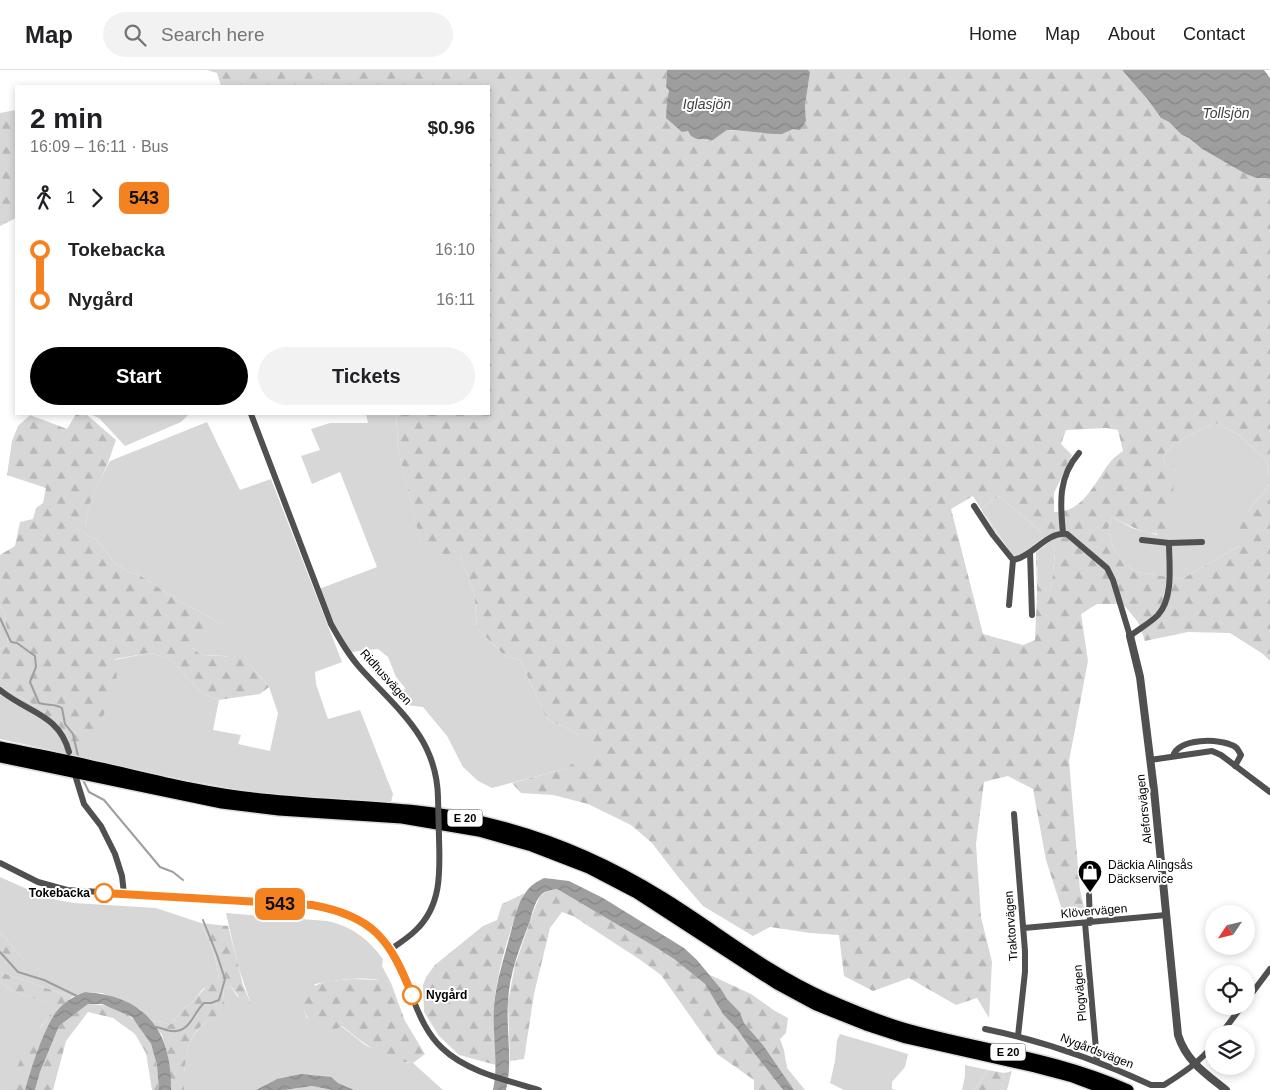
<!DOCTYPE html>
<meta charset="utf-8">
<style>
body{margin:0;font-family:Helvetica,sans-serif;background:#f2f2f2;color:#202124;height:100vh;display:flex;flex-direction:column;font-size:19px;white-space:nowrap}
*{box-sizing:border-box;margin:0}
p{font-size:16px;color:#757577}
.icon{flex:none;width:28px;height:28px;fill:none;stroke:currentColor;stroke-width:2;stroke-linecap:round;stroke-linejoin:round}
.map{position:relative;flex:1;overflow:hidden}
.details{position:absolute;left:15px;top:15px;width:475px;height:330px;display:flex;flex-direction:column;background:#fff;border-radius:0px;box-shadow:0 2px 8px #0003}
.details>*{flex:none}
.badge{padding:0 10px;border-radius:8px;font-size:18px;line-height:32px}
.needle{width:32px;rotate:235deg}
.buttons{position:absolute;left:1205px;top:835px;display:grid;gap:10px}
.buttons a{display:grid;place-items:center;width:50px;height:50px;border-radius:50%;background:#fff;box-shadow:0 2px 8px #0003;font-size:25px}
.map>.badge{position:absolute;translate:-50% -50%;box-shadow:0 0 0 2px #fff}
.legs{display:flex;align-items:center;gap:8px;height:55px;padding:0 15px;font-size:16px}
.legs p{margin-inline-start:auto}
.summary{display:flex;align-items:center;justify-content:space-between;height:85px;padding:0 15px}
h1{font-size:28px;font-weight:700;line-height:38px}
.cta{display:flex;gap:10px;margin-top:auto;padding:10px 15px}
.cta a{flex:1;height:58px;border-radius:30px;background:#000;color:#fff;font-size:20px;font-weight:700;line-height:58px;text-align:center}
.cta a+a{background:#f2f2f2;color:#202124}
ul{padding:0 15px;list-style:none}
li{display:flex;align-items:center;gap:18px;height:50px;font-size:19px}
li i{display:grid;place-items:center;width:8px;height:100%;margin:0 6px;background:currentColor}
li i::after{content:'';width:12px;height:12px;margin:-6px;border:4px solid;border-radius:50%;background:#fff}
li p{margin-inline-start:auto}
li:first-child i{background:linear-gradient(#0000 50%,currentColor 0)}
li:last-child i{background:linear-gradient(currentColor 50%,#0000 0)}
header{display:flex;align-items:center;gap:30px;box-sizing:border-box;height:70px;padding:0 25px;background:#fff;border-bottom:1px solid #e0e0e0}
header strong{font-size:24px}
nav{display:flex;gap:28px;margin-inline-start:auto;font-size:18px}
.search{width:350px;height:45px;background:#f2f2f2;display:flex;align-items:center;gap:12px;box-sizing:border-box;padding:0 18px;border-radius:28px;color:#757577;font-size:19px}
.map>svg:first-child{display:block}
.grass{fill:#d7d7d7}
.forest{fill:url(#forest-firs);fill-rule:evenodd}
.water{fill:url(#water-waves)}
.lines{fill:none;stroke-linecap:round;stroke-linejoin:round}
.stream{stroke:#9e9e9e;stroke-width:2}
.motorway-casing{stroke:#dbdbdb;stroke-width:14}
.minor{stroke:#505050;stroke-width:6}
.tertiary{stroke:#505050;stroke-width:8}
.motorway{stroke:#000;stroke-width:11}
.minor-bridge{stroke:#505050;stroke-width:6}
.line-1-casing{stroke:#fff;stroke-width:11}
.line-1{stroke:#f58220;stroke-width:8}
.stop-1-dot{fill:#fff;stroke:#f58220;stroke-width:2.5}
.labels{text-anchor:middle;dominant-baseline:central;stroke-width:4;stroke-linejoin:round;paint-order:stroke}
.shield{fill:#fff;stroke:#4c4c4c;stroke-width:1}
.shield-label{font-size:11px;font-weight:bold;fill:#000}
.street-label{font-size:12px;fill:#000;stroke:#fff}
.poi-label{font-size:12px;fill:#000;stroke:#fff;text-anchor:start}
.stop-label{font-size:12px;font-weight:bold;fill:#000;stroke:#fff;text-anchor:end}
.water-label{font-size:14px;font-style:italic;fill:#3f3f3f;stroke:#fff}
</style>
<header>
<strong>Map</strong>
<div class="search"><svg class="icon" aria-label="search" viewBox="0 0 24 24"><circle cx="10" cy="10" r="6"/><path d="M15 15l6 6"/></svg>Search here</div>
<nav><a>Home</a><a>Map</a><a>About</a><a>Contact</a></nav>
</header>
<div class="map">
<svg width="1270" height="1020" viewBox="0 0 1270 1020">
<defs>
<pattern id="forest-firs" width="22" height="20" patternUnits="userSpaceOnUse" patternTransform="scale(1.25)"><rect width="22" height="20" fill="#d7d7d7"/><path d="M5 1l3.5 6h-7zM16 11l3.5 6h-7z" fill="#b7b7b7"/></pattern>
<pattern id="water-waves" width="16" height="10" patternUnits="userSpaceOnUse" patternTransform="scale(1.25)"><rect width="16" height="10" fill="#9e9e9e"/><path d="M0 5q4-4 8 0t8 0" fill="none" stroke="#868686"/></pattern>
</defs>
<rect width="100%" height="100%" fill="#fff"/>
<!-- grass -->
<path class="grass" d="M90,344H189L181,352L125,376L99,348Z
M366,344H396L398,379L422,477L443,485H460L474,522L477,558L505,586L520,590L547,649L575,662L591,683L564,699L492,718L478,711L463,697L447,666L423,637L406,635L396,622L406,619L396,607L388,587L378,579L351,582L334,553L319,519L377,497L340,402L312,414L301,386L320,380L311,359L330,353H368Z
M207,352L240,420L271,409L342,592L315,602L316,614L328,649L360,640L393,724L391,732C335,730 278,727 224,717C148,704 75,685 0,669V616L38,637L47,647L56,652L66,665L71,677L93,668L117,606L114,590L149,583L169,588L202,623L219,630L213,660L241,665L238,674L270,681L278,643L269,617L249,594L226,586L201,585L193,578V569L222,554L179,531L138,504L129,502L115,493L96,469L85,464C84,437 98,414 110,391Z
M1215,353L1238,364L1266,390L1270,406V415L1248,441L1231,455L1239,476L1182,509L1137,502L1124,494L1113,477L1108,459L1112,447L1132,458L1157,465L1176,398L1165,395L1163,385L1175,373Z
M999,426L1040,461L1043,468L1018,487L1012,485L981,438Z
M1049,472L1053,475L1055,483L1051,520L1038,516L1037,482Z
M0,536L5,542L8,575L0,579Z
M0,807L47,828L74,833L156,838L201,853C211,875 217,887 219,912L203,919L194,930L179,943L172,954C164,955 160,950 152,951L140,939L102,923L85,922L72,927L0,902V882L25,891L0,862Z
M226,843L327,851C352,856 368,869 383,889L382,896L391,913C368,905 340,909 315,914L304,941L307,948L335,960L341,956L365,975L407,993H413L443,1020H354L338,1013L331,1007L277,1009L256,1020H184C184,987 185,962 217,945L223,930L224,920L230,915L237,926L251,934L238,896Z
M0,912L15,922L58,936L41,956L6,1020H0Z
M840,964L908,984L905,997L892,1012V1019L896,1020H844L830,1013L835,991L837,970Z
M965,995L988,1000L974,1020H962L965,1006Z
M1012,1001L1007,1020H1002L1004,1003Z
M312,1016L332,1020H285Z"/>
<!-- forest -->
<path class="forest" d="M207,0H667L666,17L669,21C666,32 665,44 673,53C675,56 679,58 682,61H688C705,75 710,73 727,60L782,64L806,51L805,36L810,2L808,0H1122L1148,30L1161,48L1169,52L1182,65L1189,68L1202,79L1244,103L1256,108H1270V406L1266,390L1238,364L1215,353L1175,373L1163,385L1165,395L1176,397L1168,463C1148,467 1130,456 1112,447L1108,459L1113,477L1124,494L1137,502L1182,509L1239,476L1230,455L1248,441L1270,415V591L1263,584L1230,563L1188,562L1145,571L1138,552L1123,534H1097L1081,544L1088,591L1069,691L1080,820L1086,846L1065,849L1046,790L1033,719L1008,706L984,712L976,774L981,847L992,892L989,948L977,928L956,935L909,908L873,921L844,906L839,865L810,863L770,857L753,866L703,836L679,808L652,773L631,755L588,734L553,725L521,723L512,713L564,699L590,683L575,662L547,649L520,590L505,586L477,558L474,522L460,485H443L422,478L398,379L396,344H489V16H221L217,3ZM1106,358L1118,360L1123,381C1119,384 1114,387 1111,391C1095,411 1084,443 1054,442V423L1072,385L1061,374L1066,360ZM973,426L1010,486L1021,491L1036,482L1037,522L1035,570L1023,575L983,564L951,439ZM999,426L1040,461L1043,469L1018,487L1011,485L981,438ZM1048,472L1053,475L1055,483L1051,520L1038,516L1037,482Z
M16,40V148L0,156V43Z
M76,344H86L116,370C113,377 111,385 108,393C98,416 84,437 85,464L96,469L115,493L129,502L138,504L179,531L222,554L215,561L193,570V578L201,585L239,587L249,594L269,617L260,624L219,630L202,623L169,588L149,583L115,589L117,606L113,624L93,668L80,677H71L66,665L56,652L47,647L38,637L0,616V579L8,575L5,542L0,536V485L15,476L20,452L33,449L36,438L43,433L46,418L7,405L12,371L18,356L30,345L67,359Z
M557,819L657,878L674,889L705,914L751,979L783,1020H754V1010L717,984L661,905L639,889L573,846L562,842L550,858L534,924L524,989L510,991L508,932L515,895L534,840L540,826L549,820Z
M525,823C511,853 496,904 494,937C493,957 497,976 496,995L459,985L439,966L424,942L423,915L426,907L435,895L483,856L497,850L502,834Z
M201,853L228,856L243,915L251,934L245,935L230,915L224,920L223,930L229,944C187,950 184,984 184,1020H171L168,986L162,965L152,951C160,950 164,955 172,954L179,943L194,930L211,912L219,911C217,886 211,875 201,853Z
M0,862L26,892L0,882Z
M0,902L72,927L57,941L48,957L25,1020H6L29,972L57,936L15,922L0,912Z
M710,905L751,924L775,941L788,948L786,963L780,969L784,980L787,998L805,1020H794L763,975L744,953L740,942L727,929Z
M354,909L382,910L391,913L405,951L425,984L413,993C386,992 362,972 342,956L335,960L323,963L311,954L304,941L296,937C309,910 328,911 354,909Z
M88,934C139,934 159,974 159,1020H152L146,983L135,964L113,948L88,942L66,971L53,1020H35L40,1002L59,956Z
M988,1000L1004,1003L1002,1020H974Z"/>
<!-- water -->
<path class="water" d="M667,0H808L810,2L805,36L806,51L800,60L793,59L782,64H773L732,60H727L713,70L697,69L691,66L688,61L682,62L666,48L667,29L669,21L666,17Z
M1122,0H1264L1270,8V108H1256L1244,103L1202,79L1189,68L1182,65L1169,52L1161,48L1148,30Z
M544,808L569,811L603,828L684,878L697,890L721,919L727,929L740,942L744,953L763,975L794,1020H783L751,979L737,959L723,944L705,914L674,889L657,878L557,819C551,820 544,821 540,826C535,832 532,843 530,851C520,877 509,904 508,932C506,962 513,991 506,1020H493C499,992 492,964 494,936C496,912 504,888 510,865C514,851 517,834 526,822C531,815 536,812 544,808Z
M85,922C146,926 172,961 171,1020H159L157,995L151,974L132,947L102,934H88L59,956L40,1002L35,1020H25C32,996 42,963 56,942C64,932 74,926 85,922Z
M301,1004L331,1007L338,1013L354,1020H332L312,1016L285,1020H256L277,1009Z"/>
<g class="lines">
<!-- stream -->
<path class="stream" d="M0,548L11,572L17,573L35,586L36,597L30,612L39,633C48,636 54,633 62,638L65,654L73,664L78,686
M83,710L89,722L104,730L160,797L173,802L183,810
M0,882L18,902L44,910L79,927
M156,957C162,958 167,961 172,961C190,963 193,943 204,933H211L219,930L225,909L217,885L203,850"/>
<defs>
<path id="motorway" d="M0,677C29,683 59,688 88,695C143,707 197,722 253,728C332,738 414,734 491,754C552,769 609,794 662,827C716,860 766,902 825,928C850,939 876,950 903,958C979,980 1055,987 1128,1020
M0,687L222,733L279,740L402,748L479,761L532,776L589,798L635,822L777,914L816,935L866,955L906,968L1035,997L1073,1007L1107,1020"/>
</defs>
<!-- motorway casing -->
<use href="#motorway" class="motorway-casing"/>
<!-- minor -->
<path class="minor" d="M251,344L331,554C340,570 349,586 361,599C398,640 437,668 438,728
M974,436L993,465L1013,490
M1063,463C1060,433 1058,407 1079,383
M1142,470L1169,473L1202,472
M1030,482L1032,545
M1009,535L1013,490C1032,487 1047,461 1067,464L1107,498L1113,510L1130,566C1139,559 1150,553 1158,545C1174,527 1169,495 1169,473
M0,620C28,643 59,644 69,682
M1173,686C1179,668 1219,668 1234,676C1238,678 1239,682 1241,685L1235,696
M1150,690L1212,681L1221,685L1270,722
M76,708L84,734L101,756L115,784L122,806L124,824
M1014,744L1025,881V902L1018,966
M0,793L38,812L67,820L312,835C377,846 391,872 413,929C420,947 428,965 442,978C467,1002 506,1010 539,1020
M1089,825L1090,853
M1085,853L1097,991
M1024,858L1166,845
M391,879C400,873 409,867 416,860C442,835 440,801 439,768
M1246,931L1270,899
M985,959C1043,971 1097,990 1151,1015H1164C1183,1003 1200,992 1214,974
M1221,964L1242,936"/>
<!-- tertiary -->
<path class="tertiary" d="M1130,566L1140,607L1154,720L1178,965C1186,991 1206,1004 1226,1020"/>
<!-- motorway -->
<use href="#motorway" class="motorway"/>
<!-- minor-bridge -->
<path class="minor-bridge" d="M438,728L439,768"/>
</g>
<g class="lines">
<defs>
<path id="line-1" d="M104,823L312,835C374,846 390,870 412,925"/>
</defs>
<!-- line-1 casing -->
<use href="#line-1" class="line-1-casing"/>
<!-- line-1 -->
<use href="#line-1" class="line-1"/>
</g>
<!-- icons -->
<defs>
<symbol id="shop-pin" viewBox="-11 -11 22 30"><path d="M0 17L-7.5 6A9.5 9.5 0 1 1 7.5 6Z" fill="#000" stroke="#fff"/><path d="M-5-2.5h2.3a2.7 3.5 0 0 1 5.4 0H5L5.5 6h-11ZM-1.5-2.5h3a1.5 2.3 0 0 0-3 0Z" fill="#fff"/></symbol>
</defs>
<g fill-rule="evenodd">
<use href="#shop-pin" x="1076" y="788" width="28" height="38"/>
</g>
<!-- markers -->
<g class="stop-1-dot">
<circle cx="104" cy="823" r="9"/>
<circle cx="412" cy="925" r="9"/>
</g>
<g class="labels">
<!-- shield labels -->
<g class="shield">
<rect x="447.5" y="739.5" width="35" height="17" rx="4"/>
<rect x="990.5" y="973.5" width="35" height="17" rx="4"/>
</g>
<g class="shield-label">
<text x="465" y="748">E 20</text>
<text x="1008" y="982">E 20</text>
</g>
<!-- street labels -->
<g class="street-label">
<text transform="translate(386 607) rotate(48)">Ridhusvägen</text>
<text transform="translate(1144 739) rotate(-96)">Aleforsvägen</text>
<text transform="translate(1094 841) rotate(-5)">Klövervägen</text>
<text transform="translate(1011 856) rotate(-94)">Traktorvägen</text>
<text transform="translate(1080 923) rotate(-95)">Plogvägen</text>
<text transform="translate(1097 981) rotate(21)">Nygårdsvägen</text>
</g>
<!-- poi labels -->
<g class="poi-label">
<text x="1108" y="795">Däckia Alingsås<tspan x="1108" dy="14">Däckservice</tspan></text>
</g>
<!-- stop labels -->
<g class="stop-label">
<text x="90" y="823">Tokebacka</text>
<text x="426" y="925" text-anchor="start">Nygård</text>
</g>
<!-- water labels -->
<g class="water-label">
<text x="707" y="34">Iglasjön</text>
<text x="1226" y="43">Tollsjön</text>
</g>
</g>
</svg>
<div class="buttons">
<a><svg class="needle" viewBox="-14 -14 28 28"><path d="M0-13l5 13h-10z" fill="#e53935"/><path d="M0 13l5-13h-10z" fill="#757577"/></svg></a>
<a><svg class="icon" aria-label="locate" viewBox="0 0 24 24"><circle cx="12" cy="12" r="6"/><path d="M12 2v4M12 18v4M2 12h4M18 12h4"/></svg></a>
<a><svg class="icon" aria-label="layers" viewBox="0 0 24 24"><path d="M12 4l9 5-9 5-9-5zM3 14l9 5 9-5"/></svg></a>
</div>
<b class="badge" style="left:280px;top:834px;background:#f58220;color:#111">543</b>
<section class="details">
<div class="summary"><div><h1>2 min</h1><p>16:09 – 16:11 · Bus</p></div><b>$0.96</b></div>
<div class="legs"><svg class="icon" aria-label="walk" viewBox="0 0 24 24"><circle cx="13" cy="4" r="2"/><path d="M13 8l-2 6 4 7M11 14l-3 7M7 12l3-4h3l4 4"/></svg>1<svg class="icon" aria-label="forward" viewBox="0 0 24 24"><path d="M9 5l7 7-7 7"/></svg><b class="badge" style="background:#f58220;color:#111">543</b></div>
<ul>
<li><i style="color:#f58220"></i><b>Tokebacka</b><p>16:10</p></li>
<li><i style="color:#f58220"></i><b>Nygård</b><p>16:11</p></li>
</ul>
<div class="cta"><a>Start</a><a>Tickets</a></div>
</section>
</div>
